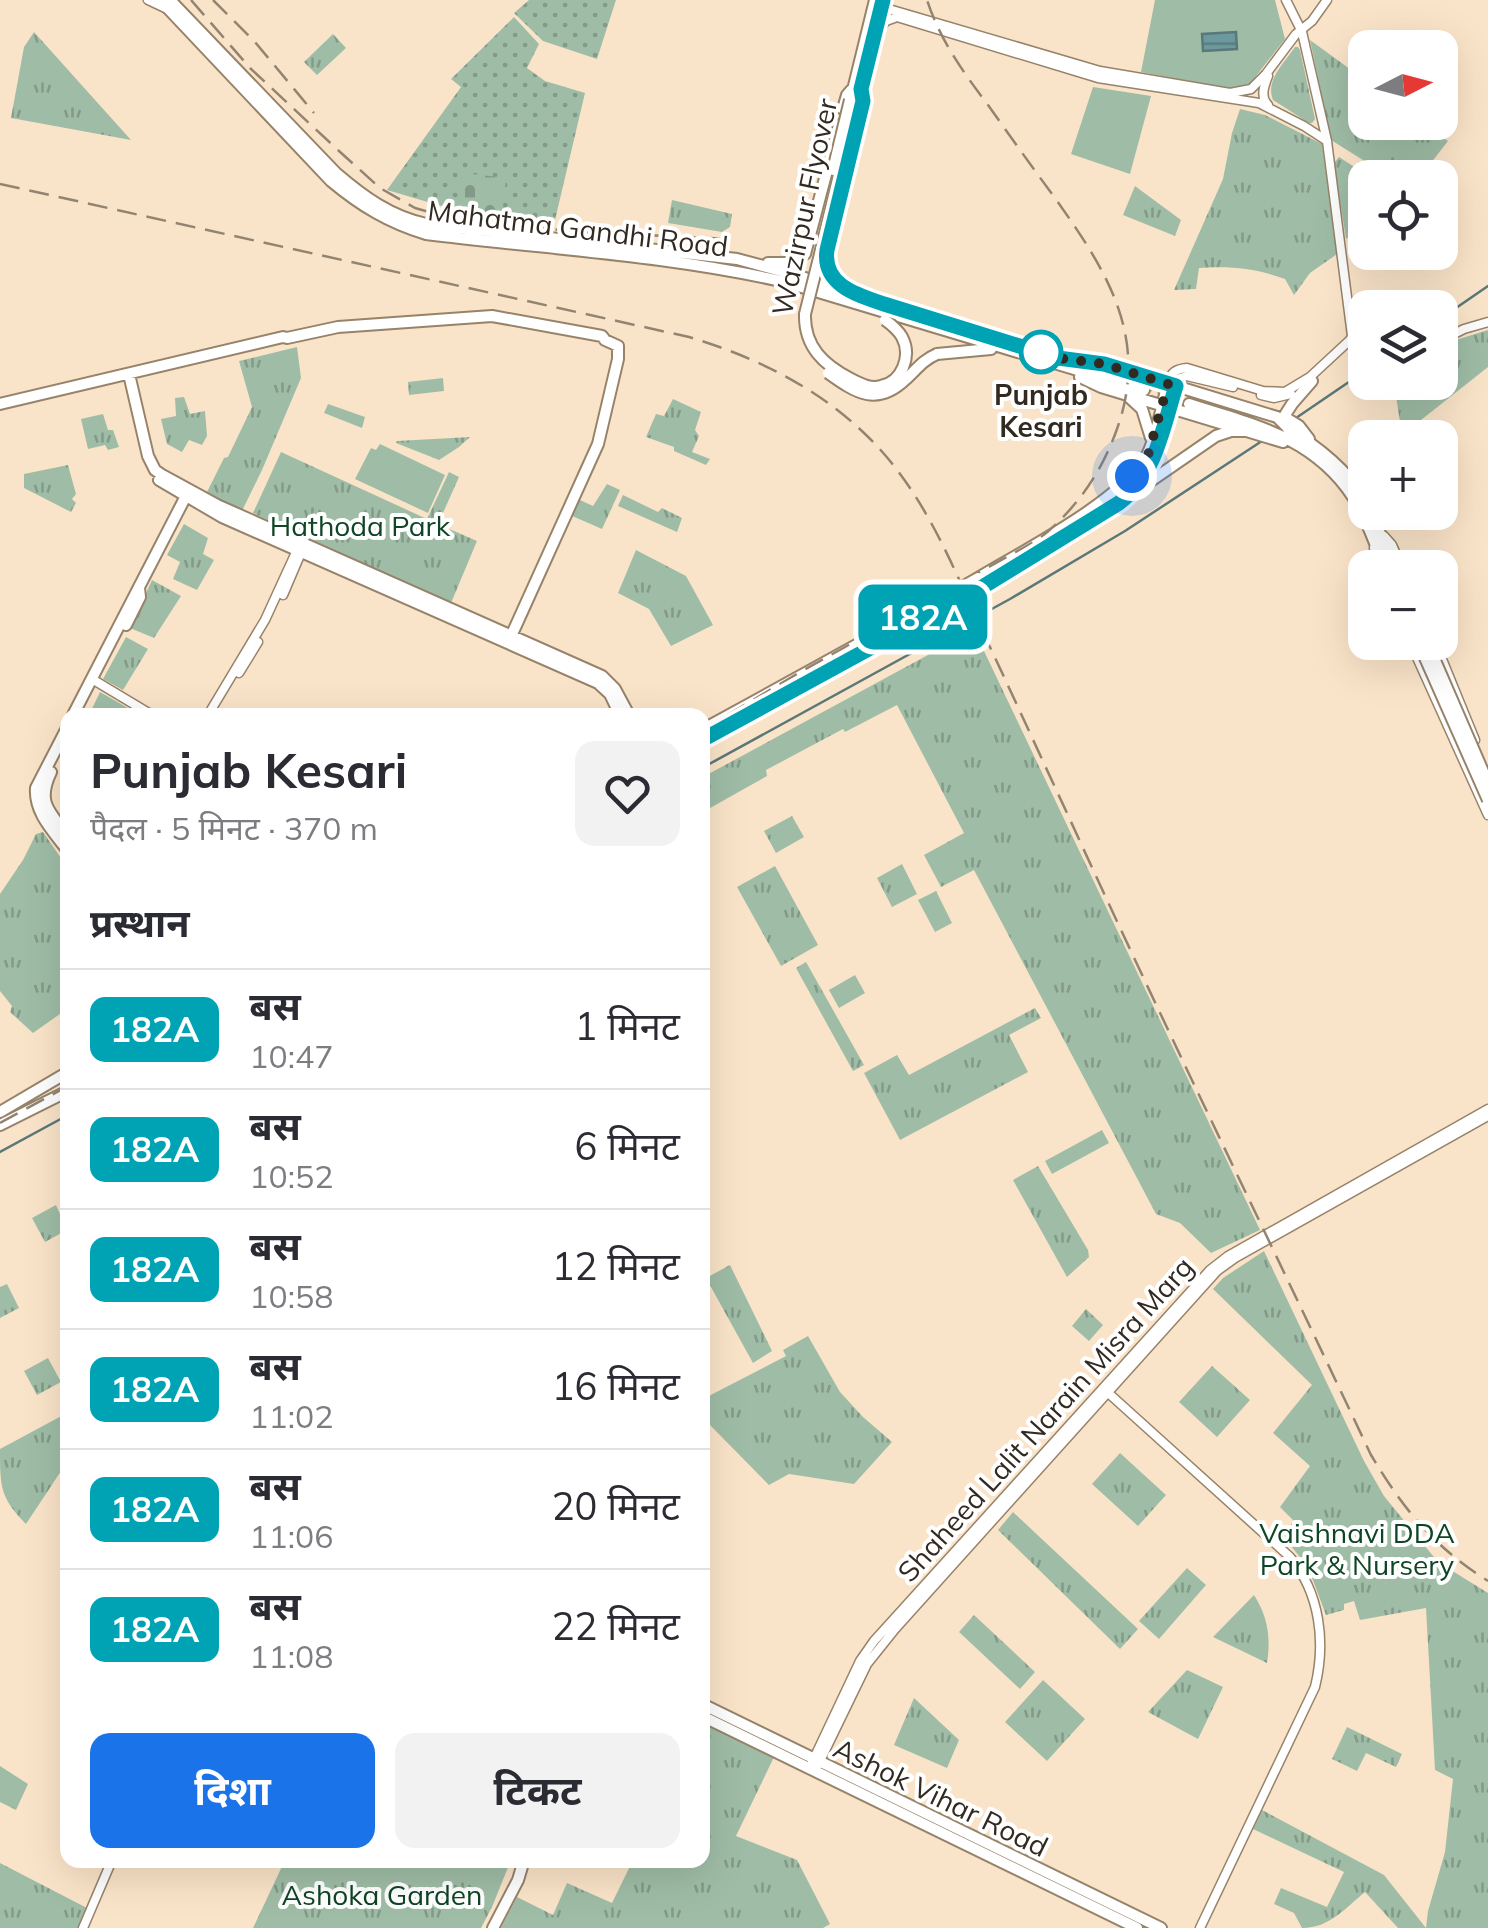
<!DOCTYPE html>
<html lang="hi">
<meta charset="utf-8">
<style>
body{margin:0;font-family:Mulish,"Noto Sans Devanagari",sans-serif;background:#f2f2f3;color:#2b2b33;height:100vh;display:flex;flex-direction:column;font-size:38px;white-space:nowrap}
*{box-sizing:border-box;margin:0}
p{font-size:32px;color:#7c7c81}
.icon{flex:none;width:55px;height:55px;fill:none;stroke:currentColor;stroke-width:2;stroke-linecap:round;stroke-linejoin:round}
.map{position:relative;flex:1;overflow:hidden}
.details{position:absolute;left:60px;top:708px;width:650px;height:1160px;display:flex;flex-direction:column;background:#fff;border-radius:20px;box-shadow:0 10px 40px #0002}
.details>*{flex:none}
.badge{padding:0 20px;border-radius:15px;font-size:35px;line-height:65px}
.needle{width:65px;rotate:84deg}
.buttons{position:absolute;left:1348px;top:30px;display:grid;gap:20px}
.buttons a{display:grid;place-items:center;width:110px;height:110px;border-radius:20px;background:#fff;box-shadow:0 10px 40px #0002;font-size:50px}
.you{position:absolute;width:50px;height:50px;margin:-25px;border:8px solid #fff;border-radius:50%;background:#1a73e8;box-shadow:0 0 0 15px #1a73e833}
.map>.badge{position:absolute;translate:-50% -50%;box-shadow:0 0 0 5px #fff}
h2{padding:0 30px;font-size:38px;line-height:90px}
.round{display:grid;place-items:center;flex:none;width:105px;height:105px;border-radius:20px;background:#f2f2f3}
.summary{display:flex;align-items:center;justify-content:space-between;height:170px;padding:0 30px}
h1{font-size:48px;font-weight:700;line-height:75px}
.button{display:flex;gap:20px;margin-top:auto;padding:20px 30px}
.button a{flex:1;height:115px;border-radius:20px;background:#1a73e8;color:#fff;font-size:40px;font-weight:700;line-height:115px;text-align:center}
.button a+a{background:#f2f2f3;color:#2b2b33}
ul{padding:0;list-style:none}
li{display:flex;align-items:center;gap:30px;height:120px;padding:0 30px;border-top:2px solid #e1e1e2}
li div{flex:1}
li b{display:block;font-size:38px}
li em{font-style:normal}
li .badge{min-width:110px;font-weight:700;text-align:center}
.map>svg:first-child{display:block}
.grass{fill:url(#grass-dots)}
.cemetery{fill:url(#cemetery-stones)}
.park{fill:url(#park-tufts)}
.pitch{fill:#9fbda6}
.water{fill:url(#water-rules);stroke:#5a7878;stroke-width:2.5}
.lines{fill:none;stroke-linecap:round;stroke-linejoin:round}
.stream{stroke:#5a7878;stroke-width:2.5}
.major-tunnel{stroke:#d2bfa7;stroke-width:10;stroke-dasharray:10 5;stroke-linecap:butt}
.minor-casing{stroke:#97836a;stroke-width:11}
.major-casing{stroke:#97836a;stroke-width:14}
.minor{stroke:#fff;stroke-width:8}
.major{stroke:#fff;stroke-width:10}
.rail{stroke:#938472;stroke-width:2.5;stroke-dasharray:20 10;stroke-linecap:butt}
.major-bridge-casing{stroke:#97836a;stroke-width:14;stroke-linecap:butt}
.major-bridge{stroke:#fff;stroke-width:10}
.line-casing{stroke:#fff;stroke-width:22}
.line{stroke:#00a3b4;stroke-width:15}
.walk{stroke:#322a20;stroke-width:10;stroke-dasharray:0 18}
.stop-dot{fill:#fff;stroke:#00a3b4;stroke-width:5}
.labels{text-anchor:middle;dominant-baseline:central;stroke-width:8;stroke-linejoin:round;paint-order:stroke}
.street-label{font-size:28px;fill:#322a20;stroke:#fff}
.stop-label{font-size:28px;font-weight:bold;fill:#322a20;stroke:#fff}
.park-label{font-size:28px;fill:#0e4524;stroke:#fff}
</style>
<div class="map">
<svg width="1488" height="1928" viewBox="0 0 1488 1928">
<defs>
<pattern id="grass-dots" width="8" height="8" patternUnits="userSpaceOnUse" patternTransform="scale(2.5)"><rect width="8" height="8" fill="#9fbda6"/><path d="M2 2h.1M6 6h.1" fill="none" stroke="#829a87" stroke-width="1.8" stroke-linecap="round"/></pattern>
<pattern id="cemetery-stones" width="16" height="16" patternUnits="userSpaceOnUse" patternTransform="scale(2.5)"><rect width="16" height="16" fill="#9fbda6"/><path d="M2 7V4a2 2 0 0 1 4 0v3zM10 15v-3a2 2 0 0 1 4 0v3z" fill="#829a87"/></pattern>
<pattern id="park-tufts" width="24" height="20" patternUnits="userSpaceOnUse" patternTransform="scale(2.5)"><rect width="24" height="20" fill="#9fbda6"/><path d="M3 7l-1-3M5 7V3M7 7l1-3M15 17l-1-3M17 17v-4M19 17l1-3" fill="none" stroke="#829a87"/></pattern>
<pattern id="water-rules" width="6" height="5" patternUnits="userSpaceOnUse" patternTransform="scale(2.5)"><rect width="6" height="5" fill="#6b999d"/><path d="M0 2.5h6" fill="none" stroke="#597d80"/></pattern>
</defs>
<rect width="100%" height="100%" fill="#fae4c9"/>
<!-- grass -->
<path class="grass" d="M529,0H616L597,59L543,41L514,13Z
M514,17L539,44L527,68L545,81L585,93L555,220L458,211L387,190L461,87L451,79Z"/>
<!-- cemetery -->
<path class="cemetery" d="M463,173L506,178L502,216L458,211Z"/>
<!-- park -->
<path class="park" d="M34,32L131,140L11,118L24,47Z
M333,34L346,48L317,75L304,62Z
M1310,40L1365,80V122L1422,123L1448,141L1420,177H1390L1331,140Z
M1295,47H1298L1300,50L1315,119L1312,123H1309L1273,100C1265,81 1284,63 1295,47Z
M1240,109L1265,115L1322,144L1337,254L1310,273L1294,295L1285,279C1254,268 1232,266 1199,268L1196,289L1174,290L1223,179L1232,133Z
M1339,157L1370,177L1365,178V226L1346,239L1334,163Z
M1135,186L1181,220L1175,236L1123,215Z
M672,200L732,214L730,227L722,232L668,223Z
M1488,330V367L1402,435L1394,383L1440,382V345Z
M297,347L301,378L262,470L241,513L205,496L224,458L228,457L252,407L239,361Z
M443,378L444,391L409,395L408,382Z
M184,397L190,414L205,411L207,436L202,445L189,440L182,452L167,444L161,419L176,416L175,398Z
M673,399L701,412L695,430L699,436L692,452L710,459L706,465L674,451V447L646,437L656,414L664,416Z
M328,404L365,417L362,428L324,413Z
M103,414L108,430H113L119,447L108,450L105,445L88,449L81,419Z
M470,437L459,447L439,460L396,443L397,441Z
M281,452L427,519L449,472L459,477L438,524L477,541L451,603L253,513Z
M68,465L76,494L72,499L76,503L71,512L24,488V474Z
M607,484L620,490L602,529L570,515L578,499L593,506Z
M623,495L658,512L662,508L682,518L677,532L618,506Z
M184,524L208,538L203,554L214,560L197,590L173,579L180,562L167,555Z
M636,550L686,576L713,625L671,646L649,609L618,593Z
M152,580L181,596L154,638L130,628Z
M974,630L1260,1230L1211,1253L1180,1223L1156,1214L974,870L941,887L924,855L964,833L897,705L845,732L843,729L766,770L767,776L703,812V777Z
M126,637L148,649L123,690L103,679Z
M100,692L140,715H89Z
M792,816L804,837L776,853L764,831Z
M43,832L67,867V1009L33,1033L10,1012L12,1006L0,991V894L23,860L36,834Z
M902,864L917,894L892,907L877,878Z
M775,866L818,945L781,966L737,887Z
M936,891L952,923L935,932L918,900Z
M806,962L864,1065L853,1071L796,968Z
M855,975L865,993L839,1008L829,990Z
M1035,1008L1041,1018L1009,1035L1028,1072L900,1140L864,1073L897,1055L909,1075Z
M1102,1130L1109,1143L1052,1174L1045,1161Z
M1038,1166L1088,1250L1089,1257L1067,1277L1013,1180Z
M56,1205L67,1230L45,1242L32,1218Z
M1264,1251L1364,1461L1384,1496L1438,1562L1488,1593V1928H1398L1365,1892C1345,1908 1330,1928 1302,1928L1294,1913L1274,1904L1281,1888L1327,1907L1344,1872L1253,1829L1262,1810L1384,1875L1426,1928L1428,1911L1445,1852L1453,1779L1435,1770L1426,1608L1360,1620L1354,1601L1344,1604V1610L1326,1615L1308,1567L1282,1535L1294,1521L1280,1507L1310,1466L1273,1433L1312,1385L1213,1289L1223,1278Z
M730,1265L772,1351L753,1363L706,1278Z
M7,1284L19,1308L0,1318V1287Z
M1086,1309L1103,1325L1089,1341L1072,1326Z
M808,1336L840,1392L863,1417L892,1442L854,1484L789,1474L769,1485L708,1423L703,1413V1399L786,1356L783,1350Z
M48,1358L61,1382L37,1395L24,1371Z
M1212,1366L1250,1400L1217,1437L1179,1402Z
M67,1413V1462L26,1524C0,1498 0,1486 0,1449Z
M1120,1453L1166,1495L1138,1526L1092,1484Z
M1013,1512L1138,1629L1120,1649L998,1530Z
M1187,1568L1206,1585L1159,1639L1139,1621Z
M1254,1595C1268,1617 1271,1638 1267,1663L1213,1637Z
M974,1615L1035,1672L1020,1689L959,1632Z
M1187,1670L1223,1687L1198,1739L1148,1712Z
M1043,1680L1085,1719L1047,1761L1005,1722Z
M914,1698L959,1740L947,1768L894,1745Z
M703,1720L775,1755L736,1836L797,1860L830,1924L823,1928H501L517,1897L553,1915L567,1883L612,1903L633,1860H702Z
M1347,1727L1402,1754L1396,1767L1366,1753L1357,1771L1332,1759Z
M0,1766L28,1784L16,1810L0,1802Z
M285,1860H511L492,1907L481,1928H253Z
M0,1863L87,1908L79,1928H0Z"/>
<!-- pitch -->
<path class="pitch" d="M1155,0H1275L1285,39L1249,85L1229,89L1141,72Z
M1093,87L1151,96L1130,174L1071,154Z
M380,444L445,475L428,513L355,479L371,448L376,450Z"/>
<!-- water -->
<path class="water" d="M1236,32L1237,49L1203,51L1202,34Z"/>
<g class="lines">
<!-- stream -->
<path class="stream" d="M1440,319L1488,286
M1296,418L1365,371
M702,768L1010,599L1125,531L1265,439
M0,1152L68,1115"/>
<!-- major-tunnel -->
<path class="major-tunnel" d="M1144,384L1190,399"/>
<defs>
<path id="minor" d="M148,0L165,8
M1286,0L1302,32L1327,141L1352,336
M882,7L1100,71L1230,93L1251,89L1266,74L1296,34L1312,21L1327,0
M878,30L886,21L897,17L1098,78L1259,103L1304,126L1327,141
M1268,76C1264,86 1260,97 1268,105
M1350 341a5 5 0 1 1 10 0a5 5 0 1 1-10 0Z
M1440,341L1464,329L1488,322
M1354,346L1365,362
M1168,383C1171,372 1176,369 1187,368L1263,391L1285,392L1310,377L1350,340
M1176,386L1180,378L1187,376L1233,387
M1261,395L1274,398L1291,394
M1384,536L1392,545L1402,568
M1374,548L1378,568
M283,595L303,548
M1410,642L1488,815
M1435,642L1475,740
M239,673L258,642
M92,679L152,715
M208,715L265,620L298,548
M1105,1390L1290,1557C1320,1593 1326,1642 1315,1687L1200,1928
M818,1765L867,1664L895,1629L1217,1271L1235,1258L1488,1116
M809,1769L860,1661L874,1641L1210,1270L1228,1256L1488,1109
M83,1928L112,1860"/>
<path id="major" d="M160,0L331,181C361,206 389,223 426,234C546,249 667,255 785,282L1144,390
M170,0L336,173C364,197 390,216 426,224L737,259L789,273L1082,365
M853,90L875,0
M860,91L883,0
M843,109L847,95L854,87
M860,112L863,101L861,89
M833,221C826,252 817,270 848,289
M768,263H786L805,254L839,125
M937,354L991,349
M1079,361L1104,364L1277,417L1290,430
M129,374L148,456L155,470L162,475L217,505L602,676L615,689L629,715
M1080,377L1101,387L1283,442
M1129,397L1142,409L1151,438
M0,404L283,337L287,338L338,327L492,316L602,336L605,340L618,346V359L598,444L508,643
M1189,404C1252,424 1314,437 1353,497C1367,518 1375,545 1385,568
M1288,429C1319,447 1345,469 1365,498
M1309,439L1299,426L1286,418L1285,415L1292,404L1312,381
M159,480L222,517L598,683L610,694L620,715
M1137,487L1151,465L1176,386
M1371,512L1389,555
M978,578C1023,551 1121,501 1146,457C1156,440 1162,404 1168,383
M984,585L1119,503L1216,436L1231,431H1248
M126,625L140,597L139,588
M73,715L187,494
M68,726L36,788C34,813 54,832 68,851
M702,730L953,592
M702,740L956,599
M51,772C36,803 50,812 68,836
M0,1112L68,1072
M0,1125L68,1091
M702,1704L1161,1928
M702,1716L1137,1928
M493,1928L518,1880L524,1860"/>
</defs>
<!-- minor casing -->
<use href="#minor" class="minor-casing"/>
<!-- major casing -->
<use href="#major" class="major-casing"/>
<!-- minor -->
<use href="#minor" class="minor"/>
<!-- major -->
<use href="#major" class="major"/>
<!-- rail -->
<path class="rail" d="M191,0L250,68L339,151L380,188L415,208L461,221L585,232L730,239
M213,0L255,42L314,113
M0,184L689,337C759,358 825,391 876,445C925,497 952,564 981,628C1010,689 1038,751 1067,813C1165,1028 1270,1241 1371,1455C1404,1510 1433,1546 1488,1581
M702,730L802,671L1039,539C1076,509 1101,474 1117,429C1150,337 1106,270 1055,198C1032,167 1010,136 988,105C963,72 940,40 927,0
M0,1123L68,1086"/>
<defs>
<path id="major-bridge" d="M858,102L805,314C804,347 824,365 851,379C861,384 870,389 881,386C902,382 912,356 902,337C898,330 892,325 885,320
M833,170L850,100
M828,373C856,393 877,407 906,379C917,369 923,360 937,354
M1389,555L1394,568
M953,592L978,578
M956,599L984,585
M1418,642L1488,800
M1427,642L1488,783"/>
</defs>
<!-- major-bridge casing -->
<use href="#major-bridge" class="major-bridge-casing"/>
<!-- major-bridge -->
<use href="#major-bridge" class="major-bridge"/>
</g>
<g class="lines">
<defs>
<path id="line" d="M702,740L984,586L1119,503C1156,475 1163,427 1176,386L1104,364L1058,358L884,304C857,295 822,285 827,250L863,101L861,89L883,0"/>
</defs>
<!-- line casing -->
<use href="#line" class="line-casing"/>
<!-- line -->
<use href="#line" class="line"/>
<!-- walk -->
<path class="walk" d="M1041,352L1035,350L1058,358L1104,364L1168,384L1148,455L1132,476"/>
</g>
<!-- markers -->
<circle class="stop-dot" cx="1041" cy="352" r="20"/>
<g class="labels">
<!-- street labels -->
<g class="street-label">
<text transform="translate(804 207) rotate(-78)">Wazirpur Flyover</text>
<text transform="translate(578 228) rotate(7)">Mahatma Gandhi Road</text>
<text transform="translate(1045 1419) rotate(-48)">Shaheed Lalit Narain Misra Marg</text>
<text transform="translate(941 1797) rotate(26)">Ashok Vihar Road</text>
</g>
<!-- stop labels -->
<g class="stop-label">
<text x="1041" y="394">Punjab<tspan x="1041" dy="32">Kesari</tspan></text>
</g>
<!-- park labels -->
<g class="park-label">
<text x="360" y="525">Hathoda Park</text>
<text x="1357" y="1532">Vaishnavi DDA<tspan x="1357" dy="32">Park &amp; Nursery</tspan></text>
<text x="382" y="1894">Ashoka Garden</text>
</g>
</g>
</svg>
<div class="buttons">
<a><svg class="needle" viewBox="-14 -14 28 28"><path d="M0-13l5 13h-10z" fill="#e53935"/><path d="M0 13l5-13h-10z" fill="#7c7c81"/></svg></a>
<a><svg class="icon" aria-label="locate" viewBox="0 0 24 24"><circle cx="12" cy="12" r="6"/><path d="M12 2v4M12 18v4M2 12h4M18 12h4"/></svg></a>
<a><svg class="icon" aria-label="layers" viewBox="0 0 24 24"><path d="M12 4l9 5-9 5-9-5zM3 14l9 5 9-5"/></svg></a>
<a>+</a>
<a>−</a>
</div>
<div class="you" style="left:1132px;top:476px"></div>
<b class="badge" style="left:923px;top:617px;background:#00a3b4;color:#fff">182A</b>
<section class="details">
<div class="summary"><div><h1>Punjab Kesari</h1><p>पैदल · 5 मिनट · 370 m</p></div><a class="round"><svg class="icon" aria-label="heart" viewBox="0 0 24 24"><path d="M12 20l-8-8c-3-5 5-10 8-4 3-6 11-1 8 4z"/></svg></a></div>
<h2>प्रस्थान</h2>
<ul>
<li><span class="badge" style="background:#00a3b4;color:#fff">182A</span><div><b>बस</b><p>10:47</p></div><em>1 मिनट</em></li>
<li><span class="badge" style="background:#00a3b4;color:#fff">182A</span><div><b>बस</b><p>10:52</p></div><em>6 मिनट</em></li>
<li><span class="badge" style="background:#00a3b4;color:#fff">182A</span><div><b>बस</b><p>10:58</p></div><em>12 मिनट</em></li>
<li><span class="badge" style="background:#00a3b4;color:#fff">182A</span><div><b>बस</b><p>11:02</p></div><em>16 मिनट</em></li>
<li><span class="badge" style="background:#00a3b4;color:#fff">182A</span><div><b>बस</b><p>11:06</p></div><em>20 मिनट</em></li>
<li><span class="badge" style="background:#00a3b4;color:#fff">182A</span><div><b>बस</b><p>11:08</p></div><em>22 मिनट</em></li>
</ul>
<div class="button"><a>दिशा</a><a>टिकट</a></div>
</section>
</div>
